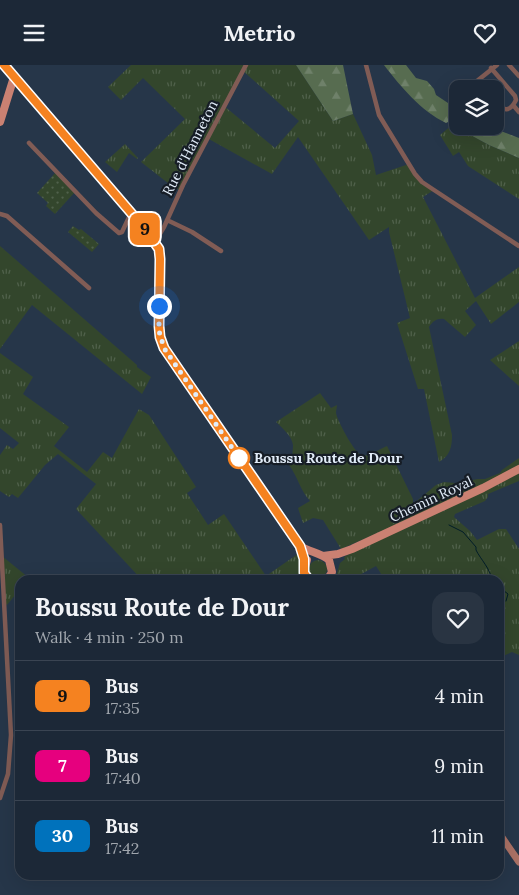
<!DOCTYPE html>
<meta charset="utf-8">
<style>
body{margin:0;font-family:Lora,serif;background:#293442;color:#f1f3f6;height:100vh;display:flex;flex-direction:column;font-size:19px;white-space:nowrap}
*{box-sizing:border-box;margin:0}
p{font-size:16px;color:#a0a6ad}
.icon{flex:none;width:28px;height:28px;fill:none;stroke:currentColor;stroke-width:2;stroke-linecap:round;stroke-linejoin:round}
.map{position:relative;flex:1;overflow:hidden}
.panel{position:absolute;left:15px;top:510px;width:489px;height:305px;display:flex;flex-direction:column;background:#1c2837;border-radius:15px;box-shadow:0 5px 20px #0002,0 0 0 1px #3a4452}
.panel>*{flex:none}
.badge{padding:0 10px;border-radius:8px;font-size:18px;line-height:32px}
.buttons{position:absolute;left:449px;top:15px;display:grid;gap:10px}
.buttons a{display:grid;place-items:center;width:55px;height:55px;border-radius:10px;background:#1c2837;box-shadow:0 5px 20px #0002,0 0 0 1px #3a4452;font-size:25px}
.you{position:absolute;width:25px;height:25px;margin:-12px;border:4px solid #fff;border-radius:50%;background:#1a73e8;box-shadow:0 0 0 8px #1a73e833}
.map>.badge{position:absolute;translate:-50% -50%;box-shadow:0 0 0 2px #fff}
.round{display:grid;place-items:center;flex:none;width:52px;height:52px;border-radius:15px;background:#293442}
.headline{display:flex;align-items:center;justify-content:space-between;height:85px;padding:0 20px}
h1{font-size:24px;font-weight:800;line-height:38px}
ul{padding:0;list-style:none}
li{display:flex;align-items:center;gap:15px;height:70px;padding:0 20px;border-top:1px solid #3a4452}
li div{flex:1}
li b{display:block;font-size:19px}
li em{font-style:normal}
li .badge{min-width:55px;font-weight:700;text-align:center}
header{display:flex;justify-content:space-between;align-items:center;height:65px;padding:0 20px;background:#1c2837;font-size:22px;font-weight:800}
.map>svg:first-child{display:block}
.grass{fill:url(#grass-tufts);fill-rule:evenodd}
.forest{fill:url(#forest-firs)}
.garden{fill:url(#garden-dots)}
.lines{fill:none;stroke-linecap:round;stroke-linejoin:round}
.stream{stroke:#011c28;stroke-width:1}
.minor{stroke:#815c55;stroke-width:4.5}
.secondary{stroke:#aa7165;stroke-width:7}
.primary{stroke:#ca8172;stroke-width:8}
.line-casing{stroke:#fff;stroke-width:11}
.line{stroke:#f58220;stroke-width:8}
.walk{stroke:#e1ecf8;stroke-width:5;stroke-dasharray:0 9}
.stop-dot{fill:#fff;stroke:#f58220;stroke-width:2.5}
.labels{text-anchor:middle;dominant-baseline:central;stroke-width:4.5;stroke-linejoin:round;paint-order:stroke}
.street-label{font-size:14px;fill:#e1ecf8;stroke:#161d26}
.stop-label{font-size:14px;font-weight:bold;fill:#e1ecf8;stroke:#161d26;text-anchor:start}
</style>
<header><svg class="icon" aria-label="menu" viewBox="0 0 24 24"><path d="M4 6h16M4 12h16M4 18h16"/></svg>Metrio<svg class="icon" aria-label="heart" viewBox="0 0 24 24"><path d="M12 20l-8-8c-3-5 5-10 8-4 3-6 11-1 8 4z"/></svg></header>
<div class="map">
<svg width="519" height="830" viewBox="0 0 519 830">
<defs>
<pattern id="grass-tufts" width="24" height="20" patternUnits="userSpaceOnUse" patternTransform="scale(1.25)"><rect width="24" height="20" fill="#33462c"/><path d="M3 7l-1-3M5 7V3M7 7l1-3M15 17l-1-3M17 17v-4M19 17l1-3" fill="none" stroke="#50614b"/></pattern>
<pattern id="forest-firs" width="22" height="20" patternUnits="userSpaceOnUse" patternTransform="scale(1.25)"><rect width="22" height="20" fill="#576c50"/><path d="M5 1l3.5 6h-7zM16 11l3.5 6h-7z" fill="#6f816a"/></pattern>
<pattern id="garden-dots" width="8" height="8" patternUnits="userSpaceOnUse" patternTransform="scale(1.25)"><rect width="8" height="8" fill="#33462c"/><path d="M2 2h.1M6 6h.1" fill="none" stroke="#50614b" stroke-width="1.8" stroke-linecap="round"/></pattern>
</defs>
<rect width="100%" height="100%" fill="#263649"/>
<!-- grass -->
<path class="grass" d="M131,0H296L333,56L353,49L372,90L376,110L409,99L415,109L434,125L423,132L475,233L519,202V237L491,259L476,236L465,246L476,260L465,272L444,254C437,253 433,256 429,262L452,370C452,382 450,391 439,397L424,324H418L397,258L410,253L389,167V162L369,175L298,72L272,109L207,73L180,125L173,122L141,97L185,54L143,13L121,35L108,22ZM243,6L299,56L275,83L224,41Z
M452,60L489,80L519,93V134L468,101L459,87L453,91L440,70Z
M125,79L138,93L137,94L129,88L117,107L105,97Z
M0,181L137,300V302L151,312L142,329L32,240L0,284Z
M519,276V321L490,295Z
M0,288L33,312L23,329L69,362L54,381L87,407L103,387L112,393L139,344L149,350L196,422L187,428L208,460L224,449L266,511L302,486L309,515H142L76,444L96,419L58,389L45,400L18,433L12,429L9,432L0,426V390L7,380L13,384L19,378L0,363Z
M320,328L331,343L337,340C337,342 336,345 336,348C337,355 354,387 361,390C368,393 381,383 387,381L413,434V439L436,420L444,417L455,418L478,414H485L500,408L502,405L519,393V416L488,429V432L485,436L455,449L454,452L470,466L477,475L499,464H506L519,484V590L512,587L503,591L499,596V515H385L376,501L354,513L352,510L344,515H335L340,498L345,494L344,492L405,456L341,484L323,455L313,453L303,458L298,443L310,436C300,425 298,412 289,400L295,396C291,387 293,388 293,380C292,371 282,363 276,357Z
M2,491L29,513L27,515H20V524L7,540L3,537Z
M309 504a9 9 0 1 1 18 0a9 9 0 1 1-18 0Z"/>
<!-- forest -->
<path class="forest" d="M296,0H343L353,49L333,56Z
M384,0H406L416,13L427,16L434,24L436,30L457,44L458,61H494L498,65L519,73V93L489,80L452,60L450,56L446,58C421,46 401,22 384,0Z"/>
<!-- garden -->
<path class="garden" d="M56,107L75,127L55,149L46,141L48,138L37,128Z
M73,161L79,165L81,164L99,179L92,187L68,167Z"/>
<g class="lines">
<!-- stream -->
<path class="stream" d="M449,460L463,467L476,482V485C481,495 490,503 492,515
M499,522L508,529L506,536"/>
<!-- minor -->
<path class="minor" d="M366,0L379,50L415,109L422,117L434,125L519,181
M509,0L519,11
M491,3L515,31L516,35C510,47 504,47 495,37
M484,24L477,16L497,0
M513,40L519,47
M29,78L96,148L119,168L122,167L131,148
M0,149L7,151L89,223
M167,155L192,167L221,186
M155,177L164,162L183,120L246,0
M0,460L11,670L8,709L0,733"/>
<!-- secondary -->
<path class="secondary" d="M499,768L519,797"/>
<!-- primary -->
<path class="primary" d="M4,0L145,164L159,184L160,194L159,266L164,283L300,481L305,498
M0,57L14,12
M300,481C309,487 322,488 329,495L332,507L327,515
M323,491L338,489L352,484L483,423L519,404
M307,495L304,506L309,515"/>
</g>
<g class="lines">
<defs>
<path id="line" d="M4,0L145,164L159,184L160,194L159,261L160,272L164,283L300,481L304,494V508L309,515"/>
</defs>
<!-- line casing -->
<use href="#line" class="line-casing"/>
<!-- line -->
<use href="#line" class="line"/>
<!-- walk -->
<path class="walk" d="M159,241V266L164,283L239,393"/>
</g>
<!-- markers -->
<circle class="stop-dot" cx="239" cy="393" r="10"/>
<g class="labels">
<!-- street labels -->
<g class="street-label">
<text transform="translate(190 83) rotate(-63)">Rue d'Hanneton</text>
<text transform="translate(431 434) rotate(-25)">Chemin Royal</text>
</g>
<!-- stop labels -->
<g class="stop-label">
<text x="254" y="393">Boussu Route de Dour</text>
</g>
</g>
</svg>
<div class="buttons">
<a><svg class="icon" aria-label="layers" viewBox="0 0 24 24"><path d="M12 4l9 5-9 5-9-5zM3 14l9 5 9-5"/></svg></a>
</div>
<div class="you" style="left:159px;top:241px"></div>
<b class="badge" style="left:145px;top:164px;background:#f58220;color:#111">9</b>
<section class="panel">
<div class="headline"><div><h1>Boussu Route de Dour</h1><p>Walk · 4 min · 250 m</p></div><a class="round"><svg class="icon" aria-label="heart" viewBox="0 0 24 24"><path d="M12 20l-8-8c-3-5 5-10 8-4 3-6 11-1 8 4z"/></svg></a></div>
<ul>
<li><span class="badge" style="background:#f58220;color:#111">9</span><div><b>Bus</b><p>17:35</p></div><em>4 min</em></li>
<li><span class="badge" style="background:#e6007e;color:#fff">7</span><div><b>Bus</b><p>17:40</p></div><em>9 min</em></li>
<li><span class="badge" style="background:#0072bc;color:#fff">30</span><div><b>Bus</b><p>17:42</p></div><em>11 min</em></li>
</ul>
</section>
</div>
